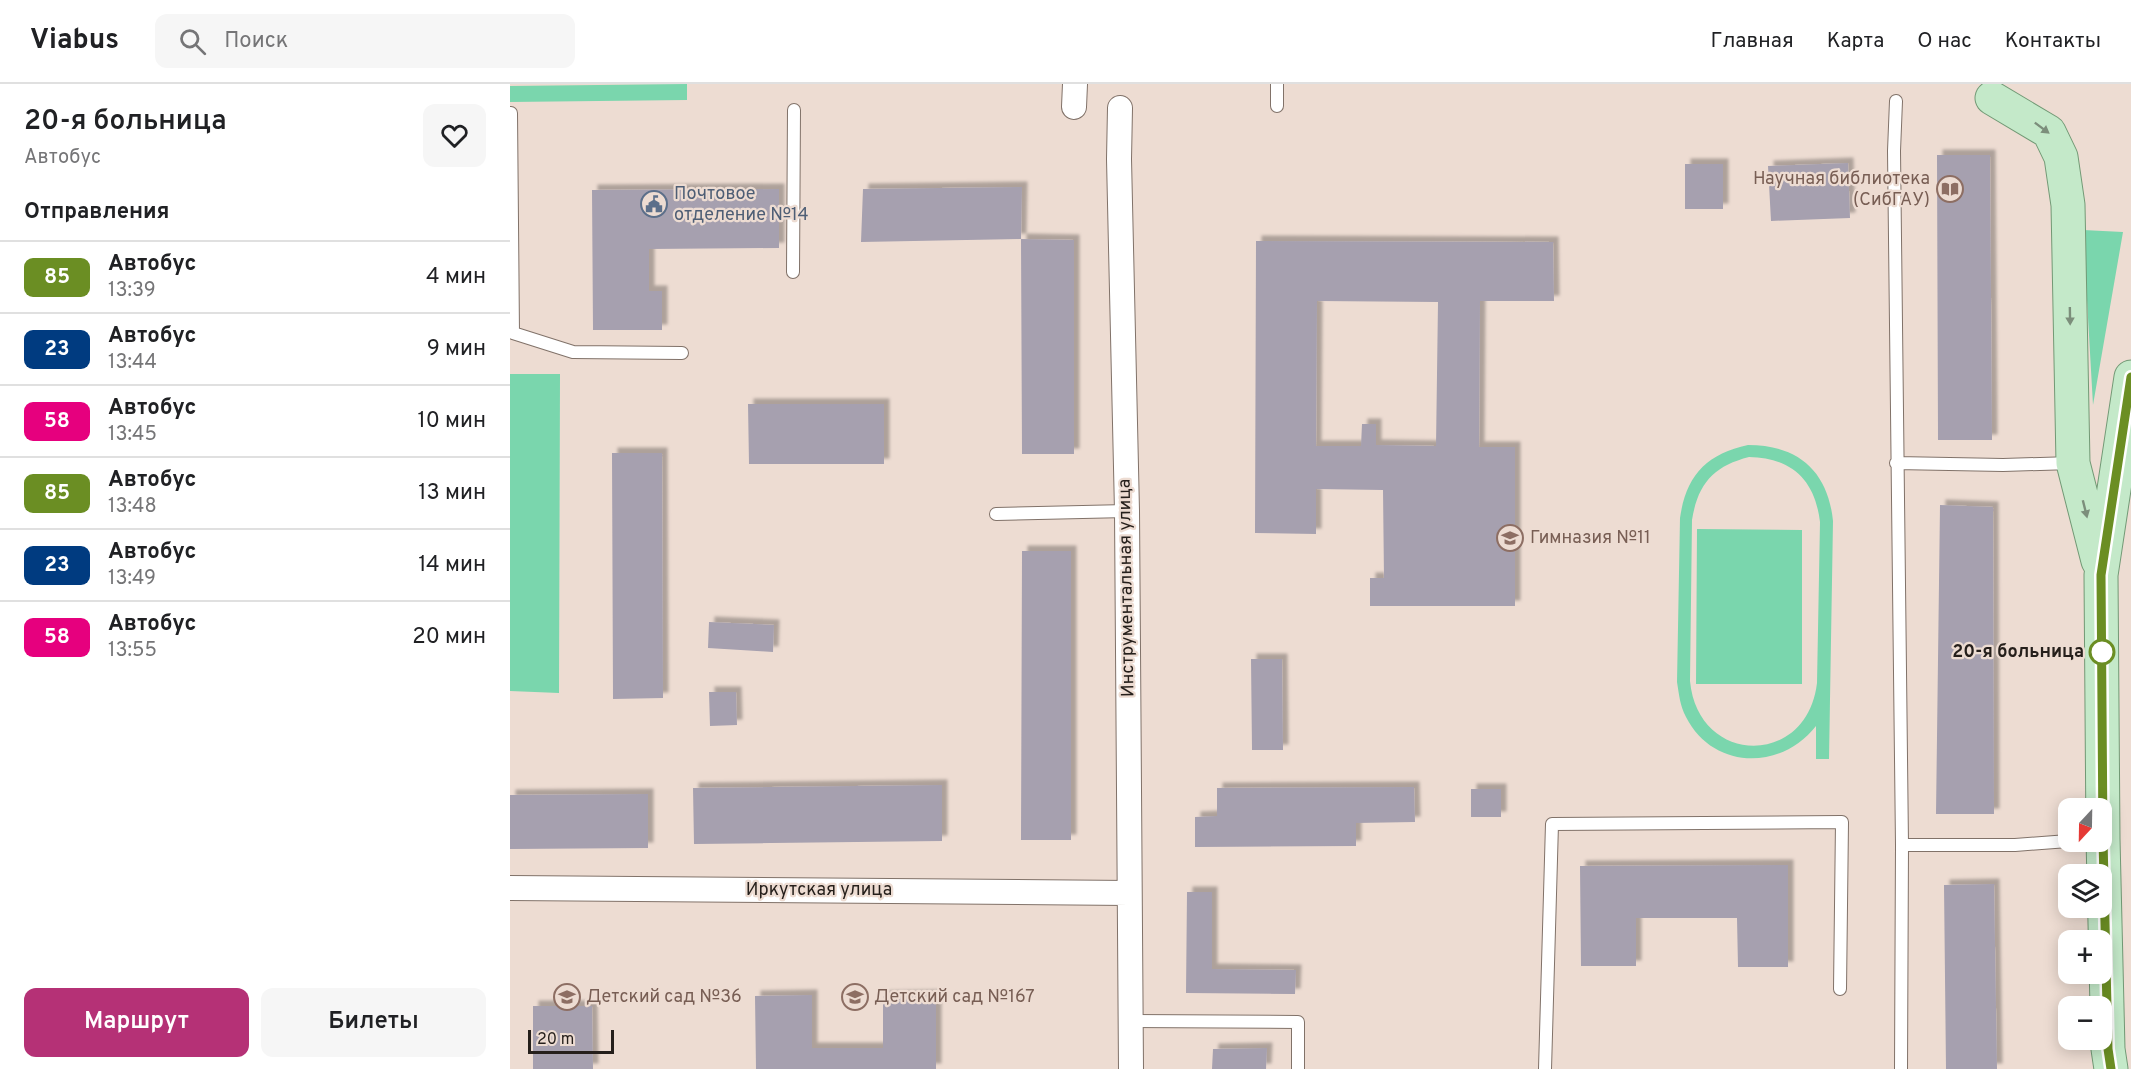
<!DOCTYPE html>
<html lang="ru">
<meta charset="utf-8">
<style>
body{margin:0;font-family:Overpass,sans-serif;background:#f6f6f6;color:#202124;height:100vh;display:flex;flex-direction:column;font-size:22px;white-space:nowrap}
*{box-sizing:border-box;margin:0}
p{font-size:20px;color:#757577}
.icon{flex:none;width:33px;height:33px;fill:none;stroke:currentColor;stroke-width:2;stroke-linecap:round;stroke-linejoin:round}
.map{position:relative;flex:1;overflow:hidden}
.panel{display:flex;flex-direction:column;background:#fff;width:510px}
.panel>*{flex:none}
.badge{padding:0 12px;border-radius:9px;font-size:21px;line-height:39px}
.needle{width:39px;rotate:202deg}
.buttons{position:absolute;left:1548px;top:714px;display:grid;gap:12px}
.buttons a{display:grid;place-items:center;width:54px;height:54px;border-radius:12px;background:#fff;box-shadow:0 3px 15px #0003;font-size:30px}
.scale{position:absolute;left:18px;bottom:15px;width:86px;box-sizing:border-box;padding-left:6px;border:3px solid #251f1b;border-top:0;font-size:16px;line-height:21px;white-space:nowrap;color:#251f1b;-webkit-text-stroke:4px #eddcd2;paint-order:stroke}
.map>.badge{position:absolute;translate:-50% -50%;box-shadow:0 0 0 3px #fff}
h2{padding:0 24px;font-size:22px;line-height:54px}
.round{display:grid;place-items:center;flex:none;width:63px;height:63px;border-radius:12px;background:#f6f6f6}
.overview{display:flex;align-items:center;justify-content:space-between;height:102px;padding:0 24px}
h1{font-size:28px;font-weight:600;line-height:45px}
.primary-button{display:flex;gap:12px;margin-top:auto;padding:12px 24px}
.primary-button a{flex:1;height:69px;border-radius:12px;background:#b53176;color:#fff;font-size:24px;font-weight:600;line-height:69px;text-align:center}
.primary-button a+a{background:#f6f6f6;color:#202124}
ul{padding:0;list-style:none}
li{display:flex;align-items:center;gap:18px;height:72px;padding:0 24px;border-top:2px solid #e0e0e0}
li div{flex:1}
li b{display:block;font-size:22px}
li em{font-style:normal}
li .badge{min-width:66px;font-weight:700;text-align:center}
header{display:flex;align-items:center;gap:36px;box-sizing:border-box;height:84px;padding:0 30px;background:#fff;border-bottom:2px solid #e0e0e0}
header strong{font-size:28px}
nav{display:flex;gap:33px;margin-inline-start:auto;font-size:21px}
.search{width:420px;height:54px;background:#f6f6f6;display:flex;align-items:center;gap:15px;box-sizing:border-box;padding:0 21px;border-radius:12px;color:#757577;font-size:22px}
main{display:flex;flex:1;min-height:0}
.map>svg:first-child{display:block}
.green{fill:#7ad6ad;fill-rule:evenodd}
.building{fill:#a6a0af;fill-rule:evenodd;filter:url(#shadow)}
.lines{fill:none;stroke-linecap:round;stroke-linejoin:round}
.lane-casing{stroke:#817269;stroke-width:14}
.street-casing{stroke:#817269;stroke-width:26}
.primary-casing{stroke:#729975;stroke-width:35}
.lane{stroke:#fff;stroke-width:12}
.street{stroke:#fff;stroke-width:24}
.primary{stroke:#c4e9c9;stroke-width:33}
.oneway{fill:#7c8e7b}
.line-casing{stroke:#fff;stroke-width:14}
.line{stroke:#6b8e23;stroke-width:9}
.stop-dot{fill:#fff;stroke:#6b8e23;stroke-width:3}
.labels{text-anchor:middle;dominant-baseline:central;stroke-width:4.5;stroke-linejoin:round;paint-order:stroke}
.education-label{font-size:18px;fill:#785e54;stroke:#eddcd2;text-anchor:start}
.service-label{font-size:18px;fill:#4e5e75;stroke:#eddcd2;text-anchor:start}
.street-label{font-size:18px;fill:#251f1b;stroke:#eddcd2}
.stop-label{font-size:18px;font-weight:bold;fill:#251f1b;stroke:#eddcd2;text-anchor:end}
</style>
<header>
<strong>Viabus</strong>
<div class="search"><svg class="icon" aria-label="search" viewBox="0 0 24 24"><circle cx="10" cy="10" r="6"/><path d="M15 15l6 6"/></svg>Поиск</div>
<nav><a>Главная</a><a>Карта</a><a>О нас</a><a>Контакты</a></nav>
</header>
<main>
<section class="panel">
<div class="overview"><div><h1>20-я больница</h1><p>Автобус</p></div><a class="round"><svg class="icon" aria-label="heart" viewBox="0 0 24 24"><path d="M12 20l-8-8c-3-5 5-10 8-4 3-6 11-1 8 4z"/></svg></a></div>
<h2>Отправления</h2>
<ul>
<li><span class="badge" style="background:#6b8e23;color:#fff">85</span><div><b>Автобус</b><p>13:39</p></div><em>4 мин</em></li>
<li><span class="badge" style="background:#003b80;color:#fff">23</span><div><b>Автобус</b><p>13:44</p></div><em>9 мин</em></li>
<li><span class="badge" style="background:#e6007e;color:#fff">58</span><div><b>Автобус</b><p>13:45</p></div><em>10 мин</em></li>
<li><span class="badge" style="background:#6b8e23;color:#fff">85</span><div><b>Автобус</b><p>13:48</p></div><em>13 мин</em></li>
<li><span class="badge" style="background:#003b80;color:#fff">23</span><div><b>Автобус</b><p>13:49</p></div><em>14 мин</em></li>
<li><span class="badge" style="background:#e6007e;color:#fff">58</span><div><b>Автобус</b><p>13:55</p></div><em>20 мин</em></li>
</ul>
<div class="primary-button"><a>Маршрут</a><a>Билеты</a></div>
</section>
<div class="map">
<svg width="1621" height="985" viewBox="0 0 1621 985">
<defs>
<filter id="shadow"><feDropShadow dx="5.5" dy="-5.5" stdDeviation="1.5" flood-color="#0004"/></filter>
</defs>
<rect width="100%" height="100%" fill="#eddcd2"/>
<!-- green -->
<path class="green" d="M177,0V16L0,18V2Z
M1573,146L1613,148L1583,321Z
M0,290H50L49,609L0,607Z
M1238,361C1288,361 1318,387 1323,437L1319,675H1306V642C1271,687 1203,686 1176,633C1170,622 1169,610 1167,598L1170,434C1176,392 1196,370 1238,361ZM1239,373C1282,374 1305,396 1310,438L1307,599C1297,684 1188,682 1180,597L1182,436C1188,399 1204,382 1239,373Z
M1187,445L1292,446V600H1186Z"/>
<!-- building -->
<path class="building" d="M1427,71H1480L1482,356H1428Z
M1338,79L1340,134L1261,137L1258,82Z
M1175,80H1213V125H1175Z
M512,103L511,155L564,156V370H512L511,155L351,158L353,105Z
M269,105V164L139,165V207H152V246H83L82,106Z
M746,157L1043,158L1044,217H970L969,363H1005V522H860V494H874L873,406L806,405V450L745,449ZM807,217L928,218L926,362L866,361V340H852L851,362H806Z
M238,320H374V380H239Z
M102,369H152L153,614L103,615Z
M1430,421L1483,423L1484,730H1426Z
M512,467H561V756H511Z
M199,538L264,541L263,568L198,564Z
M741,575H772L773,666H742Z
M199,608H226L227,641L200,642Z
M432,701V757L184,760L183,704Z
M904,703L905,738L846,739V762L685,763V733L707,732V704Z
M961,705H991V733H961Z
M138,710V764L0,765V711Z
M1278,781V883H1228L1227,834H1126V882H1071L1070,782Z
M1484,800L1487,985H1436L1434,801Z
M677,808H702V885L786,886L785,910L676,909Z
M302,911V964H373V912L426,911V985H246L245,912Z
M23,922H82L83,985H23Z
M757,964L756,985H702L703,965Z"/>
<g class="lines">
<defs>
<path id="lane" d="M1386,17L1384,67L1392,761L1391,985
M767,22V0
M1,29L3,249L63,268L172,269
M283,188L284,26
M1386,379L1493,381L1562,379
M486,430L617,427
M1392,761H1505L1558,757
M621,937L788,938V985
M1035,985L1042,740L1332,738L1330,905"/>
<path id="street" d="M564,23L565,0
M610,24L609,75L617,427L621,985
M0,804L619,809"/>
<path id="primary" d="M1482,14L1539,48L1551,73L1558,121L1563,379L1588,477
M1601,985L1598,965L1593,755L1591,491L1621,293"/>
</defs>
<!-- lane casing -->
<use href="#lane" class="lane-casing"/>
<!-- street casing -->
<use href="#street" class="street-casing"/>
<!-- primary casing -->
<use href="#primary" class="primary-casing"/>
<!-- lane -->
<use href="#lane" class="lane"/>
<!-- street -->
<use href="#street" class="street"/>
<!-- primary -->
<use href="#primary" class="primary"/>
</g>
<!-- one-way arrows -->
<defs><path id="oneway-solid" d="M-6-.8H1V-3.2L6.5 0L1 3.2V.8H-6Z" transform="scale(1.5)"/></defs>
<g class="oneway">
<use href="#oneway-solid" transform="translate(1532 44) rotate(37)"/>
<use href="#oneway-solid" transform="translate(1560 232) rotate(89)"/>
<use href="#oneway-solid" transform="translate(1575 425) rotate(76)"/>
</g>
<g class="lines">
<defs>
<path id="line" d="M1601,985L1598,965L1593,755L1591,491L1621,293"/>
</defs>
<!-- line casing -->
<use href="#line" class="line-casing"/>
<!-- line -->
<use href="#line" class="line"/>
</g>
<!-- icons -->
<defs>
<symbol id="library-ring" viewBox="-11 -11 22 22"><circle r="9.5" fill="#eddcd2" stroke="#8d6e63" stroke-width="1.5"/><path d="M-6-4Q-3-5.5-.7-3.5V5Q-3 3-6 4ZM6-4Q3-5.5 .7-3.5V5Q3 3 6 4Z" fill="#8d6e63"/></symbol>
<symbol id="civic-ring" viewBox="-11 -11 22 22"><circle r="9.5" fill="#eddcd2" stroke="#5c6f8a" stroke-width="1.5"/><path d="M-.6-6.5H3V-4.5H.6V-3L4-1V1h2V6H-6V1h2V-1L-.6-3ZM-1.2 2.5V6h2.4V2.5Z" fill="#5c6f8a"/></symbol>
<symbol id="school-ring" viewBox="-11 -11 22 22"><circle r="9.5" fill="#eddcd2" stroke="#8d6e63" stroke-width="1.5"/><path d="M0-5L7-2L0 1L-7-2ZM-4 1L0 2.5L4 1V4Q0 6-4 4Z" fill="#8d6e63"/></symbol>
</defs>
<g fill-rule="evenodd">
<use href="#library-ring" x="1425" y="90" width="30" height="30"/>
<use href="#civic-ring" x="129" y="105" width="30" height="30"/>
<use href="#school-ring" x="985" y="439" width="30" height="30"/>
<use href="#school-ring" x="42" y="898" width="30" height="30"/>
<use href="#school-ring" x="330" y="898" width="30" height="30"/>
</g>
<!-- markers -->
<circle class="stop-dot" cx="1592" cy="568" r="12"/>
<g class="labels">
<!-- education labels -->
<g class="education-label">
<text x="1420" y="95" text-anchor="end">Научная библиотека<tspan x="1420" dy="21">(СибГАУ)</tspan></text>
<text x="1020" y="454">Гимназия №11</text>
<text x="76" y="913">Детский сад №36</text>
<text x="364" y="913">Детский сад №167</text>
</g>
<!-- service labels -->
<g class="service-label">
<text x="164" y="110">Почтовое<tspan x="164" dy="21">отделение №14</tspan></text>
</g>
<!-- street labels -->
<g class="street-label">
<text transform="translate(617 504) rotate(-91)">Инструментальная улица</text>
<text x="309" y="806">Иркутская улица</text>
</g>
<!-- stop labels -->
<g class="stop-label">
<text x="1574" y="568">20-я больница</text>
</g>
</g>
</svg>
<div class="buttons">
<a><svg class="needle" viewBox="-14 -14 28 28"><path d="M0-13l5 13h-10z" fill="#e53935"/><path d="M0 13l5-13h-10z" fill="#757577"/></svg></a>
<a><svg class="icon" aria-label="layers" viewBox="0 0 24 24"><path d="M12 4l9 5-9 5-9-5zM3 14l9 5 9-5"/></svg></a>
<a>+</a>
<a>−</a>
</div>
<div class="scale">20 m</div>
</div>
</main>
